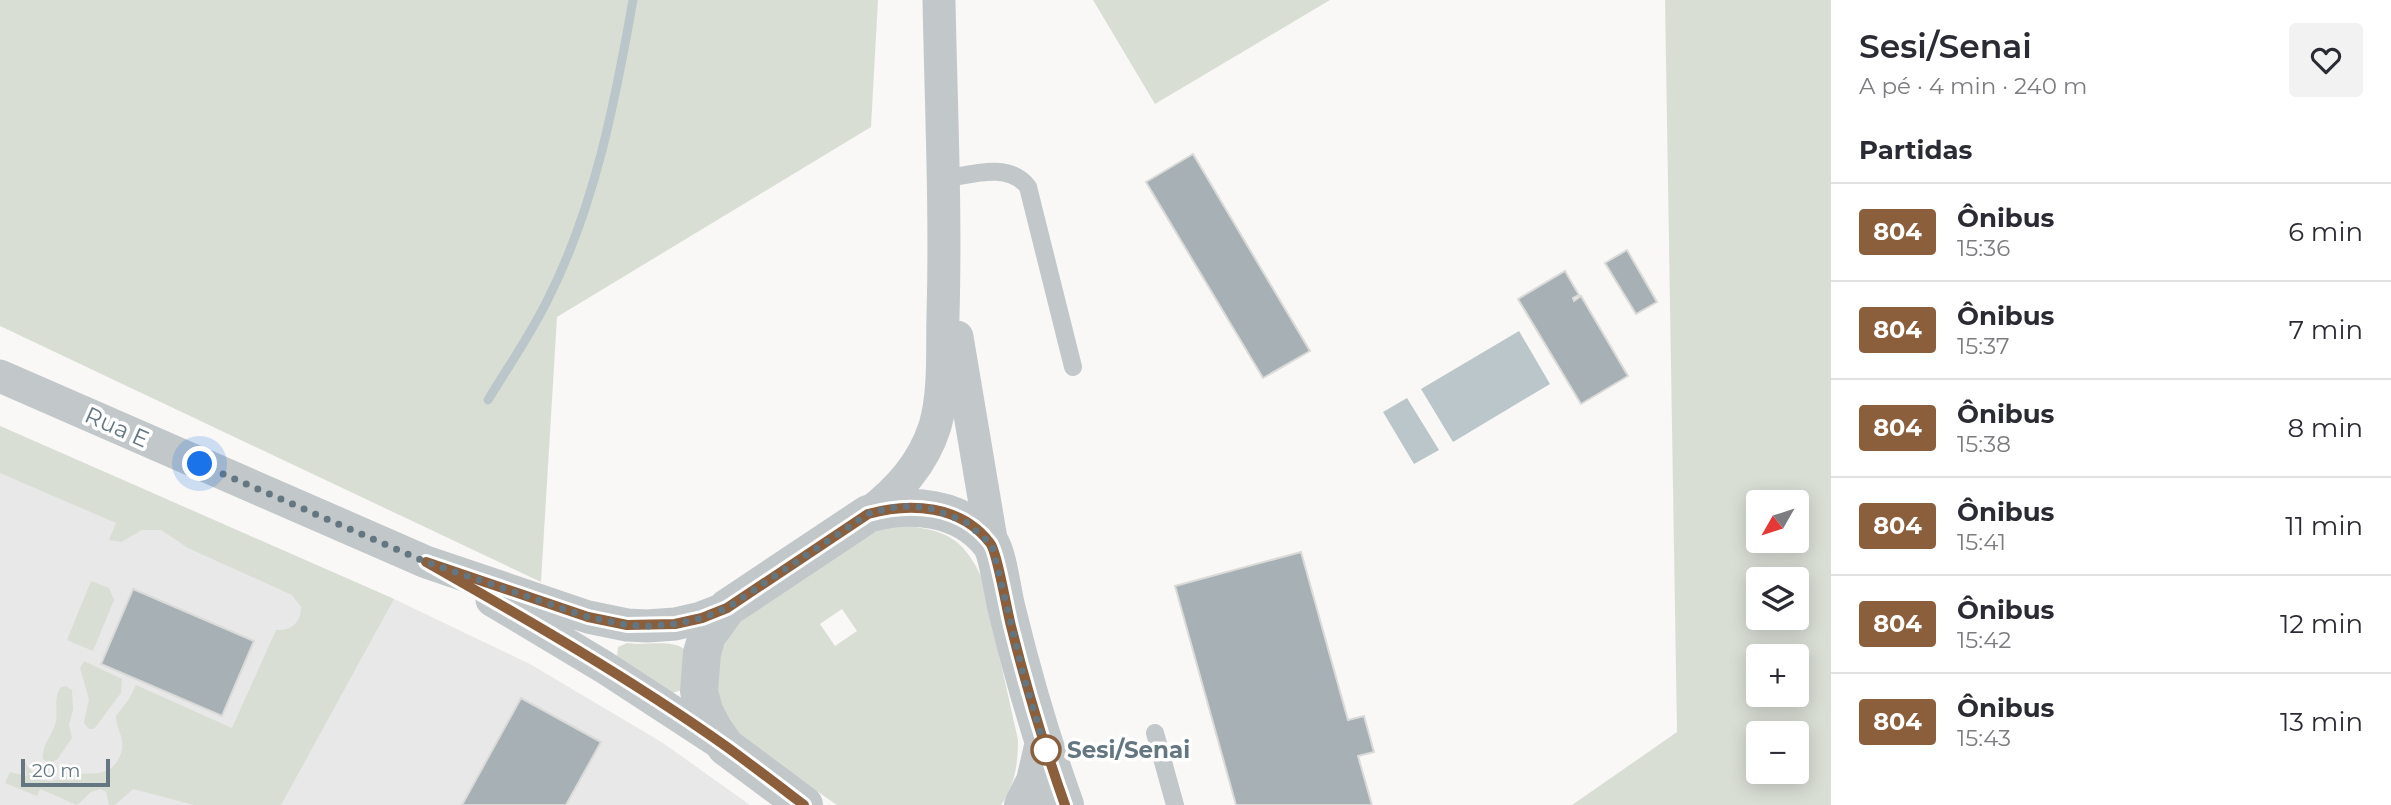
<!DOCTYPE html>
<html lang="pt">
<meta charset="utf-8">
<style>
body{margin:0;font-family:Montserrat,sans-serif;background:#f2f2f3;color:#2b2b33;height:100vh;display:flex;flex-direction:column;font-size:26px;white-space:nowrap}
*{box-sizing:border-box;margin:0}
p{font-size:23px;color:#7c7c81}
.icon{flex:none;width:38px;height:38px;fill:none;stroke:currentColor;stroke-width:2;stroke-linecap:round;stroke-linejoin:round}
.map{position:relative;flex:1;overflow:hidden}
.details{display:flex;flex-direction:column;background:#fff;width:560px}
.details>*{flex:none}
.badge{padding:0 14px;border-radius:5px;font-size:24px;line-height:46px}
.needle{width:46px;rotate:231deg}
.buttons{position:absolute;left:1746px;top:490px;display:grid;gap:14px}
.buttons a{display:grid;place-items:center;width:63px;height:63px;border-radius:7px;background:#fff;box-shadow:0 4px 18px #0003;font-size:35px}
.scale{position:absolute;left:21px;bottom:18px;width:89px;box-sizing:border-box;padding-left:7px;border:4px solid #647781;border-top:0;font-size:19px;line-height:24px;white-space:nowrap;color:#647781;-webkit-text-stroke:5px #fff;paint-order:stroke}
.you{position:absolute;width:35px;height:35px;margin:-18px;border:5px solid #fff;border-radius:50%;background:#1a73e8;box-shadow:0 0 0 10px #1a73e833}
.map>.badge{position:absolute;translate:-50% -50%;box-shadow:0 0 0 4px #fff}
h2{padding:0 28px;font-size:26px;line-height:63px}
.round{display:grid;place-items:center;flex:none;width:74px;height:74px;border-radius:7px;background:#f2f2f3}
.headline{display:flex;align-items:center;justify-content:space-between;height:119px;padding:0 28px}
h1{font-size:33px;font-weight:600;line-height:52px}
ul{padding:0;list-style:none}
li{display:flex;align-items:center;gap:21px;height:98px;padding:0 28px;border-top:2px solid #e1e1e2}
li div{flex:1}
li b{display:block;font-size:26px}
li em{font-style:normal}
li .badge{min-width:77px;font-weight:700;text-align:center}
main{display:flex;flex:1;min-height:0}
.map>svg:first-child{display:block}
.built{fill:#e7e8e7}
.green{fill:#d9ded5;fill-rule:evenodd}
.water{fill:#bac6c9}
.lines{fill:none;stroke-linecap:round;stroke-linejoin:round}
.stream{stroke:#bac6c9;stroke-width:9}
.building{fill:#a7b1b5;stroke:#dadad8;stroke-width:2}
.service{stroke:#c2c7ca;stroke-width:18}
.minor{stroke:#c2c7ca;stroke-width:33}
.tertiary{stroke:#c2c7ca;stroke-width:38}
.line-casing{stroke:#fff;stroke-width:16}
.line{stroke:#8b5e3c;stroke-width:10}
.walk{stroke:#647781;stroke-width:7;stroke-dasharray:0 12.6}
.stop-dot{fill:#fff;stroke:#8b5e3c;stroke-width:3.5}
.labels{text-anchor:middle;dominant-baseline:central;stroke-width:7;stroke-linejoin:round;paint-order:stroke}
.street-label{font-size:23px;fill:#647781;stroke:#fff}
.stop-label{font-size:23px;font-weight:bold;fill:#647781;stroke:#fff;text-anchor:start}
</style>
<main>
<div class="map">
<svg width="1831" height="805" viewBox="0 0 1831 805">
<rect width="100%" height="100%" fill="#f9f8f6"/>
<!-- built -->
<path class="built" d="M0,426L394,599L530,664L663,743L750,805H0Z"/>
<!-- green -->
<path class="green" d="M0,0H878L871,127L557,317L541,582L0,326Z
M1093,0H1330L1155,104Z
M1665,0H1831V805H1572L1677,732ZM1759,502H1797V541H1759ZM1759,579H1797V618H1759ZM1797,656V695H1759V656ZM1797,733V772H1759V733Z
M0,426L394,599L281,805H194L133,789L115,805H109L106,792L101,789L91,792L77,805L40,789L37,796L5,783L10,772L27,776L25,762C30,770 35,778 45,780C54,783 62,777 71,775C91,771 112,780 121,753C126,740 116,729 116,716L129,699L136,685L232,728L276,630C291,631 301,623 301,607L292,595L188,548L161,530H142L121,542L109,540L116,523L0,473Z
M900,525C945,530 962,536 982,578L1018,740C1018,764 1015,785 1001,805H837L741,739L729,725L715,691L718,655L737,624L869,535L884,528ZM842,609L857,631L835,646L820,624Z
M91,581L109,588L114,600L93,651L67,640Z
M627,643C645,646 675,638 686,651L682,690L672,693L617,657L618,647Z
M84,661L122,679L121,693L94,729H89L84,723L89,699L80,668Z
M66,686L72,690L73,710L69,725L72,738L57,760L48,763L43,759C41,745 53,735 56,721C58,708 53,698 61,687Z"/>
<!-- water -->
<path class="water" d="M1519,331L1550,384L1453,442L1421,389Z
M1407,398L1439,450L1414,464L1383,412Z"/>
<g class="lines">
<!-- stream -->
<path class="stream" d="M488,400C508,367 531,334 548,299C595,206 615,102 633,0"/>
</g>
<!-- building -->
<path class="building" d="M1193,154L1310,351L1263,378L1146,182Z
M1627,250L1657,302L1636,314L1605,263Z
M1565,271L1579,295L1573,298L1574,301L1581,296L1628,376L1581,404L1518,299Z
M1301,552L1348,720L1364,716L1374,752L1358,756L1372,805H1236L1175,586Z
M133,589L254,641L222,716L101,664Z
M521,698L601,742L566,805H462Z"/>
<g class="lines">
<!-- service -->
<path class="service" d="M943,179C970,175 1009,161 1028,187L1073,367
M1155,733L1175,805"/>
<!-- minor -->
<path class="minor" d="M957,337L992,545
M0,376L426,562L588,617L627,625L647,626L675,624L701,618L727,608
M868,514C898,491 923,464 935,426C945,391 942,351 943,315C946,210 941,105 939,0
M492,600L604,667L725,746"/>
<!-- tertiary -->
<path class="tertiary" d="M804,805L726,747L714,730L704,711L699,691L702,653L707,636L727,608L868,514C910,502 961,506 990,543C998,553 1003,596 1007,610C1023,676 1042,741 1065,805
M1023,805L1035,781L1044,742"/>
</g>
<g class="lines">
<defs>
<path id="line" d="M804,805C779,786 753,766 727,747C631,679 528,620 426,562L588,617L627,625L675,624L702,618L727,608L868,514C910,502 961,505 990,543C997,551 1007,611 1011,626C1026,686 1044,746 1065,805"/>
</defs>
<!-- line casing -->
<use href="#line" class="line-casing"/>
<!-- line -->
<use href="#line" class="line"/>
<!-- walk -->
<path class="walk" d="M200,464L426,562L588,617L627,625L647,626L675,624L702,618L727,608L868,514L889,508L911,506L933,509L966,522L992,545L1023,674L1048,758L1046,750"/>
</g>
<!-- markers -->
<circle class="stop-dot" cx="1046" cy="750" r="14"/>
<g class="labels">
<!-- street labels -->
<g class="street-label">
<text transform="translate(117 427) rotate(24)">Rua E</text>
</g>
<!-- stop labels -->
<g class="stop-label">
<text x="1067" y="750">Sesi/Senai</text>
</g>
</g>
</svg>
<div class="buttons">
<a><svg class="needle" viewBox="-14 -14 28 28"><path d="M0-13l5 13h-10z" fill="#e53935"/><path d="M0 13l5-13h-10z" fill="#7c7c81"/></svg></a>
<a><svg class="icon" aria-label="layers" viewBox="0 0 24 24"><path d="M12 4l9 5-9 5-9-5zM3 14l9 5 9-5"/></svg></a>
<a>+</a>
<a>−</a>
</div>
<div class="scale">20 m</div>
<div class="you" style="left:200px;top:464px"></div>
</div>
<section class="details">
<div class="headline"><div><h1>Sesi/Senai</h1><p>A pé · 4 min · 240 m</p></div><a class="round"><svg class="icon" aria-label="heart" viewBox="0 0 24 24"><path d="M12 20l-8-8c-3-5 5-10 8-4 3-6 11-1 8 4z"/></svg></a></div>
<h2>Partidas</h2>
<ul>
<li><span class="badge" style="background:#8b5e3c;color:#fff">804</span><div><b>Ônibus</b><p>15:36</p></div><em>6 min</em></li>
<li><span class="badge" style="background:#8b5e3c;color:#fff">804</span><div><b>Ônibus</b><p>15:37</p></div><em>7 min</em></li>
<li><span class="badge" style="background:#8b5e3c;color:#fff">804</span><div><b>Ônibus</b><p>15:38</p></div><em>8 min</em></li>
<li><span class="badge" style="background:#8b5e3c;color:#fff">804</span><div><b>Ônibus</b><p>15:41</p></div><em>11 min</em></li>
<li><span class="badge" style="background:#8b5e3c;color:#fff">804</span><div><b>Ônibus</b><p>15:42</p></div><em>12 min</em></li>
<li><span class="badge" style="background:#8b5e3c;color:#fff">804</span><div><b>Ônibus</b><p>15:43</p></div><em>13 min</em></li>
</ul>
</section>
</main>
